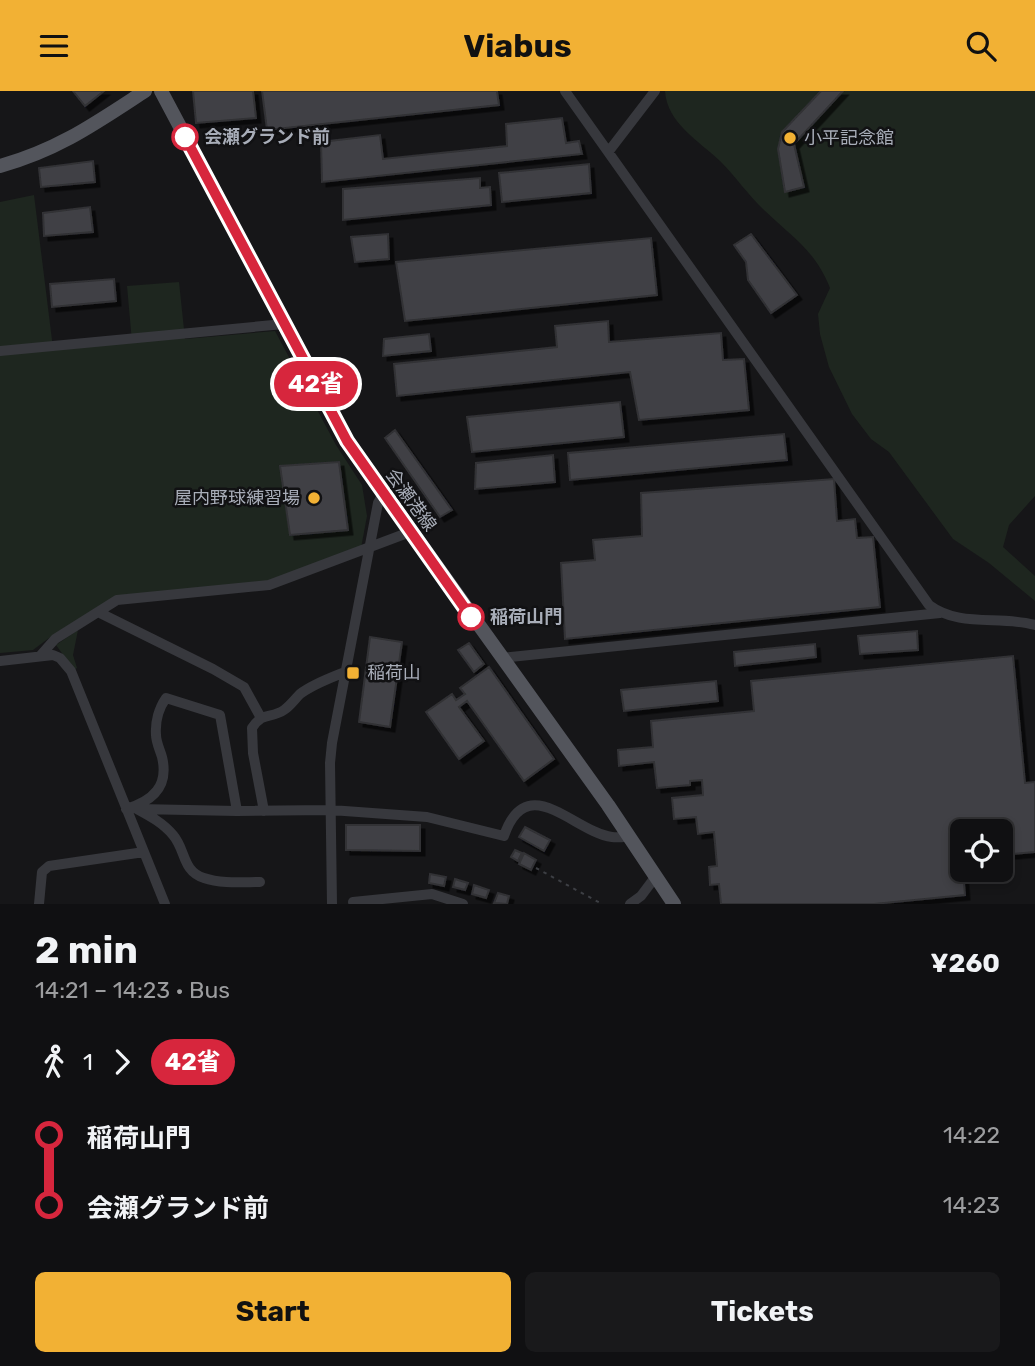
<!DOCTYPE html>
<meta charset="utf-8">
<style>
body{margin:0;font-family:Rubik,"Noto Sans JP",sans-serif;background:#19191b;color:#f1f3f6;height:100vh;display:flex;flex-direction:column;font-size:26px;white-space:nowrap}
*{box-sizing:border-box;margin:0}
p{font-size:23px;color:#9c9d9f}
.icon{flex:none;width:38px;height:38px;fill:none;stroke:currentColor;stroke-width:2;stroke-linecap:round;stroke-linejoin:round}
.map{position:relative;height:813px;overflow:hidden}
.sheet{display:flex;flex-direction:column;background:#101012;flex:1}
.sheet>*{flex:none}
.badge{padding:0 14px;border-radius:23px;font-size:24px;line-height:46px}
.controls{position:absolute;left:950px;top:728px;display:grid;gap:14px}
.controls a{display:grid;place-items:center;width:63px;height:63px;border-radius:10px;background:#101012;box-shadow:0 4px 10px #0003,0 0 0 2px #303032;font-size:35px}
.map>.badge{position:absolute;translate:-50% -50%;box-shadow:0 0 0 4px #fff}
.legs{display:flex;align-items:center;gap:10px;height:77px;padding:0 35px;font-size:23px}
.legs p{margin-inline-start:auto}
.headline{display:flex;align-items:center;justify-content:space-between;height:119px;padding:0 35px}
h1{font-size:38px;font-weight:700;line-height:52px}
.primary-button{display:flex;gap:14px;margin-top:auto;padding:14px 35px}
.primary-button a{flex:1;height:80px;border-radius:10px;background:#f2b134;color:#111;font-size:28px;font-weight:700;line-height:80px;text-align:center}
.primary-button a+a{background:#19191b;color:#f1f3f6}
ul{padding:0 35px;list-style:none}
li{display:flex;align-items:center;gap:24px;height:70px;font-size:26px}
li i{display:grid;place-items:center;width:10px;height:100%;margin:0 9px;background:currentColor}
li i::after{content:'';width:18px;height:18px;margin:-9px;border:5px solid;border-radius:50%;background:#101012}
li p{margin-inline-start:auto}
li:first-child i{background:linear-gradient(#0000 50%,currentColor 0)}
li:last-child i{background:linear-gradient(currentColor 50%,#0000 0)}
header{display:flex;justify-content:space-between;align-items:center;height:91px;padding:0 35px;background:#f2b134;color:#111;font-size:32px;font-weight:700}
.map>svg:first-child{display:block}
.green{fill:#1e261f}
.building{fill:#404145;stroke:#303034;stroke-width:2;filter:url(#shadow)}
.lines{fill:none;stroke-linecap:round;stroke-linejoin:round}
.path{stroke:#3d3f44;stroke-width:2;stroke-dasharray:3.5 5;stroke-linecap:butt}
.minor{stroke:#37383d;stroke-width:10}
.major{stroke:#53555c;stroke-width:14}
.line-1-casing{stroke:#fff;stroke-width:16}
.line-1{stroke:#d7263d;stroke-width:10}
.stop-1-dot{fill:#fff;stroke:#d7263d;stroke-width:3.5}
.poi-dot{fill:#f2b134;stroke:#111113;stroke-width:2.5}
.labels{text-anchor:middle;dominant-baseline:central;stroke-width:5;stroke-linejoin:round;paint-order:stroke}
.stop-label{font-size:18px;font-weight:bold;fill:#a8adb8;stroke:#111113;text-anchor:start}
.poi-label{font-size:18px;fill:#a8adb8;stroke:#111113;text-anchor:start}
.street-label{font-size:18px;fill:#a8adb8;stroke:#111113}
</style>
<header><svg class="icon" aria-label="menu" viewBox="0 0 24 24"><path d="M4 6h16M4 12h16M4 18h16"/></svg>Viabus<svg class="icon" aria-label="search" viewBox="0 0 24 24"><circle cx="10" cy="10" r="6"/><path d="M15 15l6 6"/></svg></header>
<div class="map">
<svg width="1035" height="813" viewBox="0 0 1035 813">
<defs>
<filter id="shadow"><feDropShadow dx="4.5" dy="4.5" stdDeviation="0" flood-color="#0009"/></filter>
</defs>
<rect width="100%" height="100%" fill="#161618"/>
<!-- green -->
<path class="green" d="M665,0H1035V405L1009,434L1003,456L1035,485V510L989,472L953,448L889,361L871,348L852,323L829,276L820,243L818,223L830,197C815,159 792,146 764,119C748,104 736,86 720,70C699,50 667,32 665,0Z
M34,104L53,257L132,251L127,195L179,191L185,248L275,240L336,354L362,394L367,425L361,457L267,491L116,505L53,544L33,559L0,562V111Z
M78,539L73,564L77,577L74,579L56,554Z"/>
<!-- building -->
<path class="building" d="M73,0H104L85,15Z
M193,0H253L256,27L196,32Z
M262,0H497L499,14L267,39Z
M821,0H843L794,53L804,96L785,101L778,58L782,41Z
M562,27L566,52L579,50L582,63L322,91L321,51L380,44L383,68L507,55L506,33Z
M93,70L95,91L41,96L39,77Z
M589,73L591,102L502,111L499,82Z
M480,87V97L490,96L491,114L343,129V98Z
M90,116L93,141L44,145L43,122Z
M388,143L389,168L355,171L351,146Z
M751,143L797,204L771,222L748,189L746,171L734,154Z
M651,147L657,204L405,230L396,171Z
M114,188L116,210L52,216L50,193Z
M608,230L609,251L721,242L723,269L744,268L749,319L639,329L630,281L397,305L394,273L557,256L555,235Z
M429,243L431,260L383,265L384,248Z
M620,311L624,346L472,361L467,326Z
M395,339L452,419L440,426L385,347Z
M784,343L787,369L570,389L568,362Z
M553,364L555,391L475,398L476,372Z
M339,371L348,439L290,444L280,375Z
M834,388L837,430L855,428L857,447L873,446L880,516L565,548L561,472L595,469L593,449L642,445L641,402Z
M917,540L918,559L860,563L858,545Z
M370,546L402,551L390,636L359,631Z
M469,552L484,573L474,581L458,559Z
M815,553L816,566L735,575L734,561Z
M1013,565L1025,692L1035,691V761L1001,764V740H962V768L965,804L874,813H721L719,793L710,794L709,776L717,775L714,741L698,743L696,726L674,728L672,707L703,704L702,689L690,690V694L657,697L654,671L619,675L618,659L653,656L651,630L754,620L751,590Z
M489,576L554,668L524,690L467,610L459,616L484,650L459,668L426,621L452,603L456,609L465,603L460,597Z
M716,590L718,610L624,620L621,599Z
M346,734H420V760L346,759Z
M525,736L550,749L544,760L519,746Z
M515,759L522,762L518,770L511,766Z
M524,762L536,769L531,779L519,773Z
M430,783L446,786L444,795L429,792Z
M455,788L468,792L465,799L453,796Z
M474,794L489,799L486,807L472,803Z
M498,802L509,805L507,813L494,812Z"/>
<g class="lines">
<!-- path -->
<path class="path" d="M536,777L602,813"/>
<!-- minor -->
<path class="minor" d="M565,0L929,514C960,537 999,524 1035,534
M609,60L655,0
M0,260L284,233
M98,521L213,578L244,596L261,627
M40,565L55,548L117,509L269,494L410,441
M501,567L940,522
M0,570L53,564L60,567L71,580L165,813
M126,718C153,710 169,695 162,666C160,659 156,651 156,644C155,631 159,617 166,607L220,624L237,720L331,719L427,726L504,745C527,678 574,741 612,746C618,747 623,746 629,745
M137,718C150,725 163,732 173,744C186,759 182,780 204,787C221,793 243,791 260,791
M138,718L237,720
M264,720L253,662L252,637C263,620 271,628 284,619C290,615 295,608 300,603C313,593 330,587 345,581
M353,811L432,803L463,813
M39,813L42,781L49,775L144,761
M332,813L330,672L332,652L378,412L383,403
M630,813L641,805L656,785"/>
<!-- major -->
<path class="major" d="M161,0L347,350L608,714L674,813
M0,75C58,59 96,32 145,0"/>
</g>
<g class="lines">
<defs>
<path id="line-1" d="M185,46L347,350L471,526"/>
</defs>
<!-- line-1 casing -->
<use href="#line-1" class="line-1-casing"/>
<!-- line-1 -->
<use href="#line-1" class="line-1"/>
</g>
<!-- markers -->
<g class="stop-1-dot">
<circle cx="185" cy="46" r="12"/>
<circle cx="471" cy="526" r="12"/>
</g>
<g class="poi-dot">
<circle cx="790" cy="47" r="7"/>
<circle cx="314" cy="407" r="7"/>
<rect x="346" y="575" width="14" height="14" rx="3.5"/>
</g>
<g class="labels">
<!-- stop labels -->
<g class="stop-label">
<text x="204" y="46">会瀬グランド前</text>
<text x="490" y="526">稲荷山門</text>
</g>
<!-- poi labels -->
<g class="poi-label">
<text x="804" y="47">小平記念館</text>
<text x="300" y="407" text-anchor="end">屋内野球練習場</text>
<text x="367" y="582">稲荷山</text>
</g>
<!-- street labels -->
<g class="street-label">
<text transform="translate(411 409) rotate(54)">会瀬港線</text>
</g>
</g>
</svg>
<div class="controls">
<a><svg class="icon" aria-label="locate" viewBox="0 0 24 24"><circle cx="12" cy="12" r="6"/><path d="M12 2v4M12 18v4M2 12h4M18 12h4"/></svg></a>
</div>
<b class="badge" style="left:316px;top:293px;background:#d7263d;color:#fff">42省</b>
</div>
<section class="sheet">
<div class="headline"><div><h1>2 min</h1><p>14:21 – 14:23 · Bus</p></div><b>¥260</b></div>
<div class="legs"><svg class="icon" aria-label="walk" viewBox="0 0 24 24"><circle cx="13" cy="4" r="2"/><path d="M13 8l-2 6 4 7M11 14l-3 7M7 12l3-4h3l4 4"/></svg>1<svg class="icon" aria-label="forward" viewBox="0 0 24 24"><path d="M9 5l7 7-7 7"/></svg><b class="badge" style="background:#d7263d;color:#fff">42省</b></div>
<ul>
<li><i style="color:#d7263d"></i><b>稲荷山門</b><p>14:22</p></li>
<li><i style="color:#d7263d"></i><b>会瀬グランド前</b><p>14:23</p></li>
</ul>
<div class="primary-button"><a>Start</a><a>Tickets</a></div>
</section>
